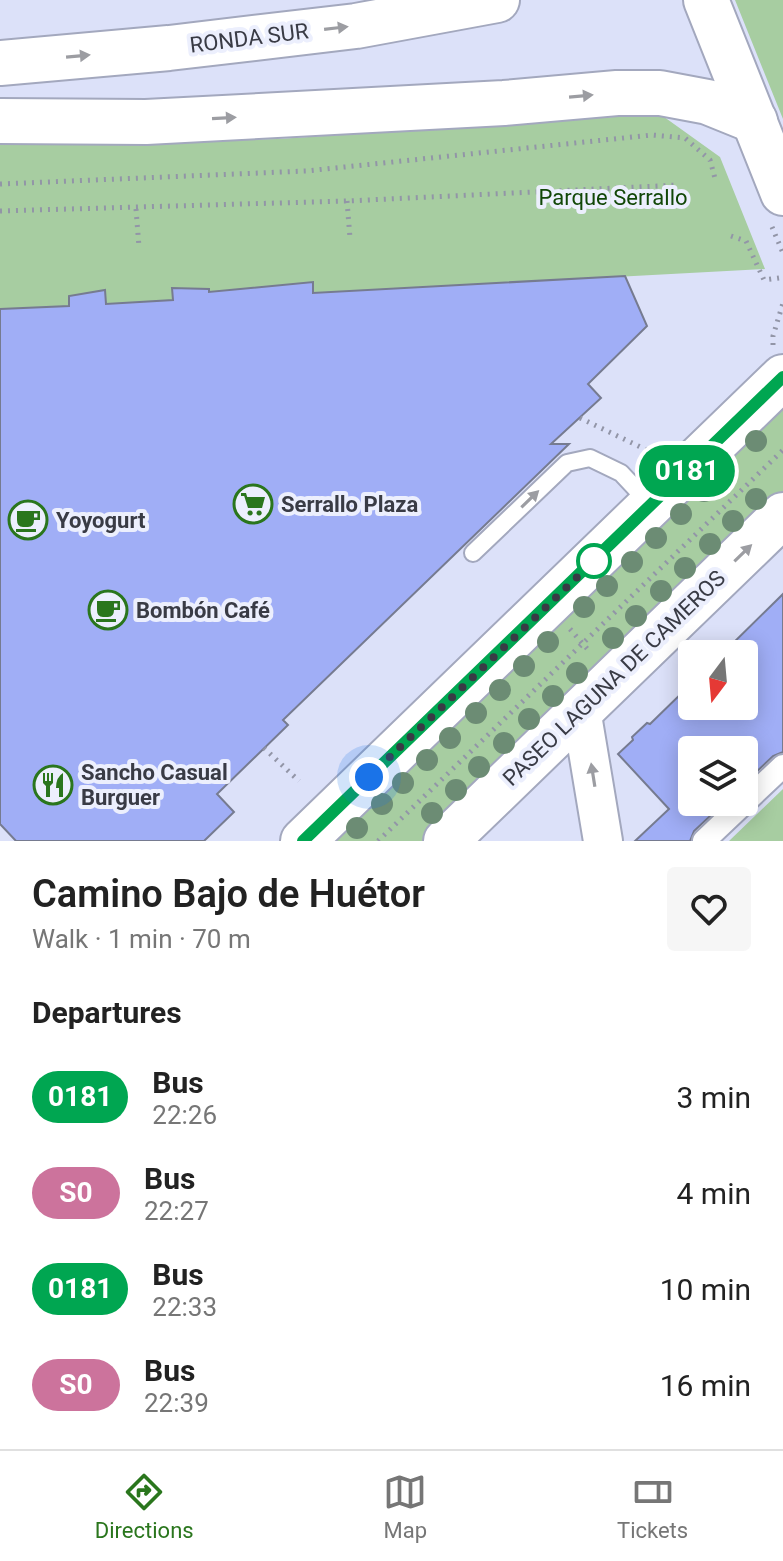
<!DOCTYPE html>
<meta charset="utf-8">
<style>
body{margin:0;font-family:Roboto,sans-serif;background:#f6f6f6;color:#222;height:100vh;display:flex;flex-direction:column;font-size:30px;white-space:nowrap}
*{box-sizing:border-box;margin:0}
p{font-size:26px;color:#767676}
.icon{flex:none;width:44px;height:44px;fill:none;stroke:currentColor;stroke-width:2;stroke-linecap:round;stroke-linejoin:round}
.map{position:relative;height:841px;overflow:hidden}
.details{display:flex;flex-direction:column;background:#fff;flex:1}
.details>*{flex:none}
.badge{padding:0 16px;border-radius:26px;font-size:28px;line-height:52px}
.needle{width:52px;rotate:196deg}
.controls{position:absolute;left:678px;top:640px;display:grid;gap:16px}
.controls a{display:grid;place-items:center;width:80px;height:80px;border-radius:8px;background:#fff;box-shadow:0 4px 20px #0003;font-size:40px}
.you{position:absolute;width:40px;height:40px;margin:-20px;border:6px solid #fff;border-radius:50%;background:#1a73e8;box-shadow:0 0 0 12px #1a73e833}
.map>.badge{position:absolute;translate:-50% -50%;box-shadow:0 0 0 4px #fff}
h2{padding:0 32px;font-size:30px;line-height:72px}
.round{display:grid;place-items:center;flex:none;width:84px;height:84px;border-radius:8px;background:#f6f6f6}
.headline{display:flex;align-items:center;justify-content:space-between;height:136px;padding:0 32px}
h1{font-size:38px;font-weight:600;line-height:60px}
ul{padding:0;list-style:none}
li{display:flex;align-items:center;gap:24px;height:96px;padding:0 32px}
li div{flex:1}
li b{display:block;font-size:30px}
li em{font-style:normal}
li .badge{min-width:88px;font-weight:700;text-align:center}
.tabs{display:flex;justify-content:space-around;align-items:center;height:112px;border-top:2px solid #e0e0e0;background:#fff;font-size:22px;color:#767676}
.tabs a{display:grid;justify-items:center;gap:4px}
.tabs .current{color:#2a761d}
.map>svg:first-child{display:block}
.green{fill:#a7cda1}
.building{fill:#a0aef6;stroke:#767b90;stroke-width:2}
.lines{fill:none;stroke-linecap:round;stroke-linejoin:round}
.service-casing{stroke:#a3a8be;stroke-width:20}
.pedestrian-casing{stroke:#a3a8be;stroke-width:26}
.tertiary-casing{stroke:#a3a8be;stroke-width:42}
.primary-casing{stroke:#a3a8be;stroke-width:48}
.motorway-casing{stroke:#a3a8be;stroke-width:48}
.path{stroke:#9295a7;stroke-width:5;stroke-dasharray:2 6;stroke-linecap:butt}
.service{stroke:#fff;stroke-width:16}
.pedestrian{stroke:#fff;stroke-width:22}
.tertiary{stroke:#fff;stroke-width:38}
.primary{stroke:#fff;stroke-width:44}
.motorway{stroke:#fff;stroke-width:44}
.tree{fill:#6c8c74}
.oneway{fill:#9c9da2}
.line-casing{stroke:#fff;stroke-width:18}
.line{stroke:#00a651;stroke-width:12}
.walk{stroke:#393b45;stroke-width:8;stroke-dasharray:0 14.4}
.stop-dot{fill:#fff;stroke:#00a651;stroke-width:4}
.labels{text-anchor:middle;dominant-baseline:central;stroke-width:8;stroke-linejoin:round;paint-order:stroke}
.street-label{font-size:22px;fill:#393b45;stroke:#eceffd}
.park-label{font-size:22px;fill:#114707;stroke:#eceffd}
.poi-label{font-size:22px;font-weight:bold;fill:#393b45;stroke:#eceffd;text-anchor:start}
</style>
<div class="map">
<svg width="783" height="841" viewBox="0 0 783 841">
<rect width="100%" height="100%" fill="#dce1f9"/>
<!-- green -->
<path class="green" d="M735,0H783V119Z
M660,114L720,157L765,269L313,293V283L209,298L208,289L172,288L173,300L106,304L105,290L69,296V306L0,309V145L278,139Z
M783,398V494L425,841H325Z
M783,789V841H729Z"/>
<!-- building -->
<path class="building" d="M625,276L647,326L588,384L601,398L551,444H569L283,720L288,725L217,794L234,812L204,841H16L0,824V309L69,306V296L105,290L106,304L173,300L172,288L209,289V292L313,282V293Z
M783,594V752L773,756L750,778H744V750H692V802H725L694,831L690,841H635L669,809L618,754L633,740L632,737L647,723L650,724L692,683V706H744V654H722Z"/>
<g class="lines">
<defs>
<path id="service" d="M473,553L567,463L590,458L621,473L650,504"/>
<path id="pedestrian" d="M704,841L783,766"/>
<path id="tertiary" d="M581,709L603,841"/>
<path id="primary" d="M706,0L783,193
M303,841L783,377
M446,841L783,515"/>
<path id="motorway" d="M0,63L169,48L356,26L497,0
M0,121L146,122L504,103L617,93H660L708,102L755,121"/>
</defs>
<!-- service casing -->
<use href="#service" class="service-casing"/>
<!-- pedestrian casing -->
<use href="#pedestrian" class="pedestrian-casing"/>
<!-- tertiary casing -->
<use href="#tertiary" class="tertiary-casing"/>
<!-- primary casing -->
<use href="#primary" class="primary-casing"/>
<!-- motorway casing -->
<use href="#motorway" class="motorway-casing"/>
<!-- path -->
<path class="path" d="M0,184L306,171L652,135L685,138L710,160L716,182
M347,201L350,238
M136,209L139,247
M0,211L347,201L679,185
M772,227L783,253
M731,236L746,241L764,280L779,278
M773,345V336L783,303
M580,418L653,453
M570,629L590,652
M264,748L299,781
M378,841L783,450"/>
<!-- service -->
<use href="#service" class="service"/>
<!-- pedestrian -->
<use href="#pedestrian" class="pedestrian"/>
<!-- tertiary -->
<use href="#tertiary" class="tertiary"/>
<!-- primary -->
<use href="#primary" class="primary"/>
<!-- motorway -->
<use href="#motorway" class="motorway"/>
</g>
<!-- trees -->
<g class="tree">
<circle cx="756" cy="441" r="11"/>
<circle cx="726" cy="471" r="11"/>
<circle cx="704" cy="491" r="11"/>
<circle cx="756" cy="499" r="11"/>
<circle cx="681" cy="514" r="11"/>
<circle cx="733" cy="521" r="11"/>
<circle cx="656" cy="538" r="11"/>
<circle cx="710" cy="544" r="11"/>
<circle cx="632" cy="562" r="11"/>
<circle cx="685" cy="568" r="11"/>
<circle cx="607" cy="586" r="11"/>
<circle cx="661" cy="591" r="11"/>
<circle cx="584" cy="607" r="11"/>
<circle cx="636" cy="616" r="11"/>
<circle cx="613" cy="638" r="11"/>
<circle cx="548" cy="642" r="11"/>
<circle cx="524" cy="666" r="11"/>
<circle cx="577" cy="673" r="11"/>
<circle cx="500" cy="690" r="11"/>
<circle cx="553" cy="696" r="11"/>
<circle cx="476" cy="713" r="11"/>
<circle cx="529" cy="719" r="11"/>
<circle cx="450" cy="738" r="11"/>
<circle cx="504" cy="743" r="11"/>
<circle cx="427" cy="760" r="11"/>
<circle cx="479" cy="767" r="11"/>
<circle cx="403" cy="783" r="11"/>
<circle cx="456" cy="790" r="11"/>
<circle cx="382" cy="804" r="11"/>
<circle cx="432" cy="813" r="11"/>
<circle cx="357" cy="828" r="11"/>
</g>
<!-- one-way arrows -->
<defs><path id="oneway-solid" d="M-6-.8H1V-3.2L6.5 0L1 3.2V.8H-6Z" transform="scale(2)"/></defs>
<g class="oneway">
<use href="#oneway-solid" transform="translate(336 28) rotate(-7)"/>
<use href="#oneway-solid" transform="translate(78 56) rotate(-5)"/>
<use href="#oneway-solid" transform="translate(581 96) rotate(-5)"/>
<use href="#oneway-solid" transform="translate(224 118) rotate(-3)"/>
<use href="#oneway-solid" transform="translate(530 499) rotate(-44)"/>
<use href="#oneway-solid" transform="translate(743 553) rotate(-44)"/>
<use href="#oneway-solid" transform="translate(593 775) rotate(-99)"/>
</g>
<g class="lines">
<defs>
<path id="line" d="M303,841L783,377"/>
</defs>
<!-- line casing -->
<use href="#line" class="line-casing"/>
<!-- line -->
<use href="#line" class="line"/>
<!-- walk -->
<path class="walk" d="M369,777L594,561"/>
</g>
<!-- icons -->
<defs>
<symbol id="supermarket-ring" viewBox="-11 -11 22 22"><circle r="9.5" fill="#eceffd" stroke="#2a761d" stroke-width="1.5"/><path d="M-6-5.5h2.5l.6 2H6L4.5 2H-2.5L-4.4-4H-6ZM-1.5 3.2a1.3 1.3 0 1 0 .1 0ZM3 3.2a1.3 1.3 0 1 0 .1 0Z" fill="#2a761d"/></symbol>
<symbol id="cafe-ring" viewBox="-11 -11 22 22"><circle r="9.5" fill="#eceffd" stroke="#2a761d" stroke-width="1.5"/><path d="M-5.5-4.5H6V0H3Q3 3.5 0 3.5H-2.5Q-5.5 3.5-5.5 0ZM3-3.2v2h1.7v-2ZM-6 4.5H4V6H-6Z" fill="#2a761d"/></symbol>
<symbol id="restaurant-ring" viewBox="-11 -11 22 22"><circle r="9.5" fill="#eceffd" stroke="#2a761d" stroke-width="1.5"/><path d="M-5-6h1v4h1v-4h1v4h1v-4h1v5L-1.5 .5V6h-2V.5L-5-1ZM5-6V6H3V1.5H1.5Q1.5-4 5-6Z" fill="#2a761d"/></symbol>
</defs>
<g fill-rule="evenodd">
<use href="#supermarket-ring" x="231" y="482" width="44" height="44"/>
<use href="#cafe-ring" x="6" y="498" width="44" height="44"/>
<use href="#cafe-ring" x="86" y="588" width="44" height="44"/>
<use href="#restaurant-ring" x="31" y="763" width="44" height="44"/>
</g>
<!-- markers -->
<circle class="stop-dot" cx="594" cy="561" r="16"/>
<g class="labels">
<!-- street labels -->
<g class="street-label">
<text transform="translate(249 38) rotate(-7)">RONDA SUR</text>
<text transform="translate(614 678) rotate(-44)">PASEO LAGUNA DE CAMEROS</text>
</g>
<!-- park labels -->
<g class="park-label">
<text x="613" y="197">Parque Serrallo</text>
</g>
<!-- poi labels -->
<g class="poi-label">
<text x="281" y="504">Serrallo Plaza</text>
<text x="56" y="520">Yoyogurt</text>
<text x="136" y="610">Bombón Café</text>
<text x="81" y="772">Sancho Casual<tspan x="81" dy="25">Burguer</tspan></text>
</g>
</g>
</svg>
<div class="controls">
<a><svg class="needle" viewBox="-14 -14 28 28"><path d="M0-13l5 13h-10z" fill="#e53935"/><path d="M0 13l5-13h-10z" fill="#767676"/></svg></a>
<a><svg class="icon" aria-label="layers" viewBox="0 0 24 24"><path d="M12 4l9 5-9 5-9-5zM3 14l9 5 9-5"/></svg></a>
</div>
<div class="you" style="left:369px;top:777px"></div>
<b class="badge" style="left:687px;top:471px;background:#00a651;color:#fff">0181</b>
</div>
<section class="details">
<div class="headline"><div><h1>Camino Bajo de Huétor</h1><p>Walk · 1 min · 70 m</p></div><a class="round"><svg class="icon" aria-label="heart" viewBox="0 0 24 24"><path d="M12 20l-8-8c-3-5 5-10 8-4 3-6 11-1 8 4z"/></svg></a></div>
<h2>Departures</h2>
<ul>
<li><span class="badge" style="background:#00a651;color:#fff">0181</span><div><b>Bus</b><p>22:26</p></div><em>3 min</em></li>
<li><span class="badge" style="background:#cc739c;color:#fff">S0</span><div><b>Bus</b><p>22:27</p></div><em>4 min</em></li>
<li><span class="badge" style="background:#00a651;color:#fff">0181</span><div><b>Bus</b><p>22:33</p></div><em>10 min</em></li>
<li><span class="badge" style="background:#cc739c;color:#fff">S0</span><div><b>Bus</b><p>22:39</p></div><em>16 min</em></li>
</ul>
</section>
<nav class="tabs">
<a class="current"><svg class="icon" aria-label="directions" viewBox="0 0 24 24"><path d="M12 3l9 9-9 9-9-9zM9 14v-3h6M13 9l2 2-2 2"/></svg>Directions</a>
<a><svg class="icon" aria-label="map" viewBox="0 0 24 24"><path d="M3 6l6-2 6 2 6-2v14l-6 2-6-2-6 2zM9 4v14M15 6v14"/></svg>Map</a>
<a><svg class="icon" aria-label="tickets" viewBox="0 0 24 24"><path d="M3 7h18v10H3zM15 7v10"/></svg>Tickets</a>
</nav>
